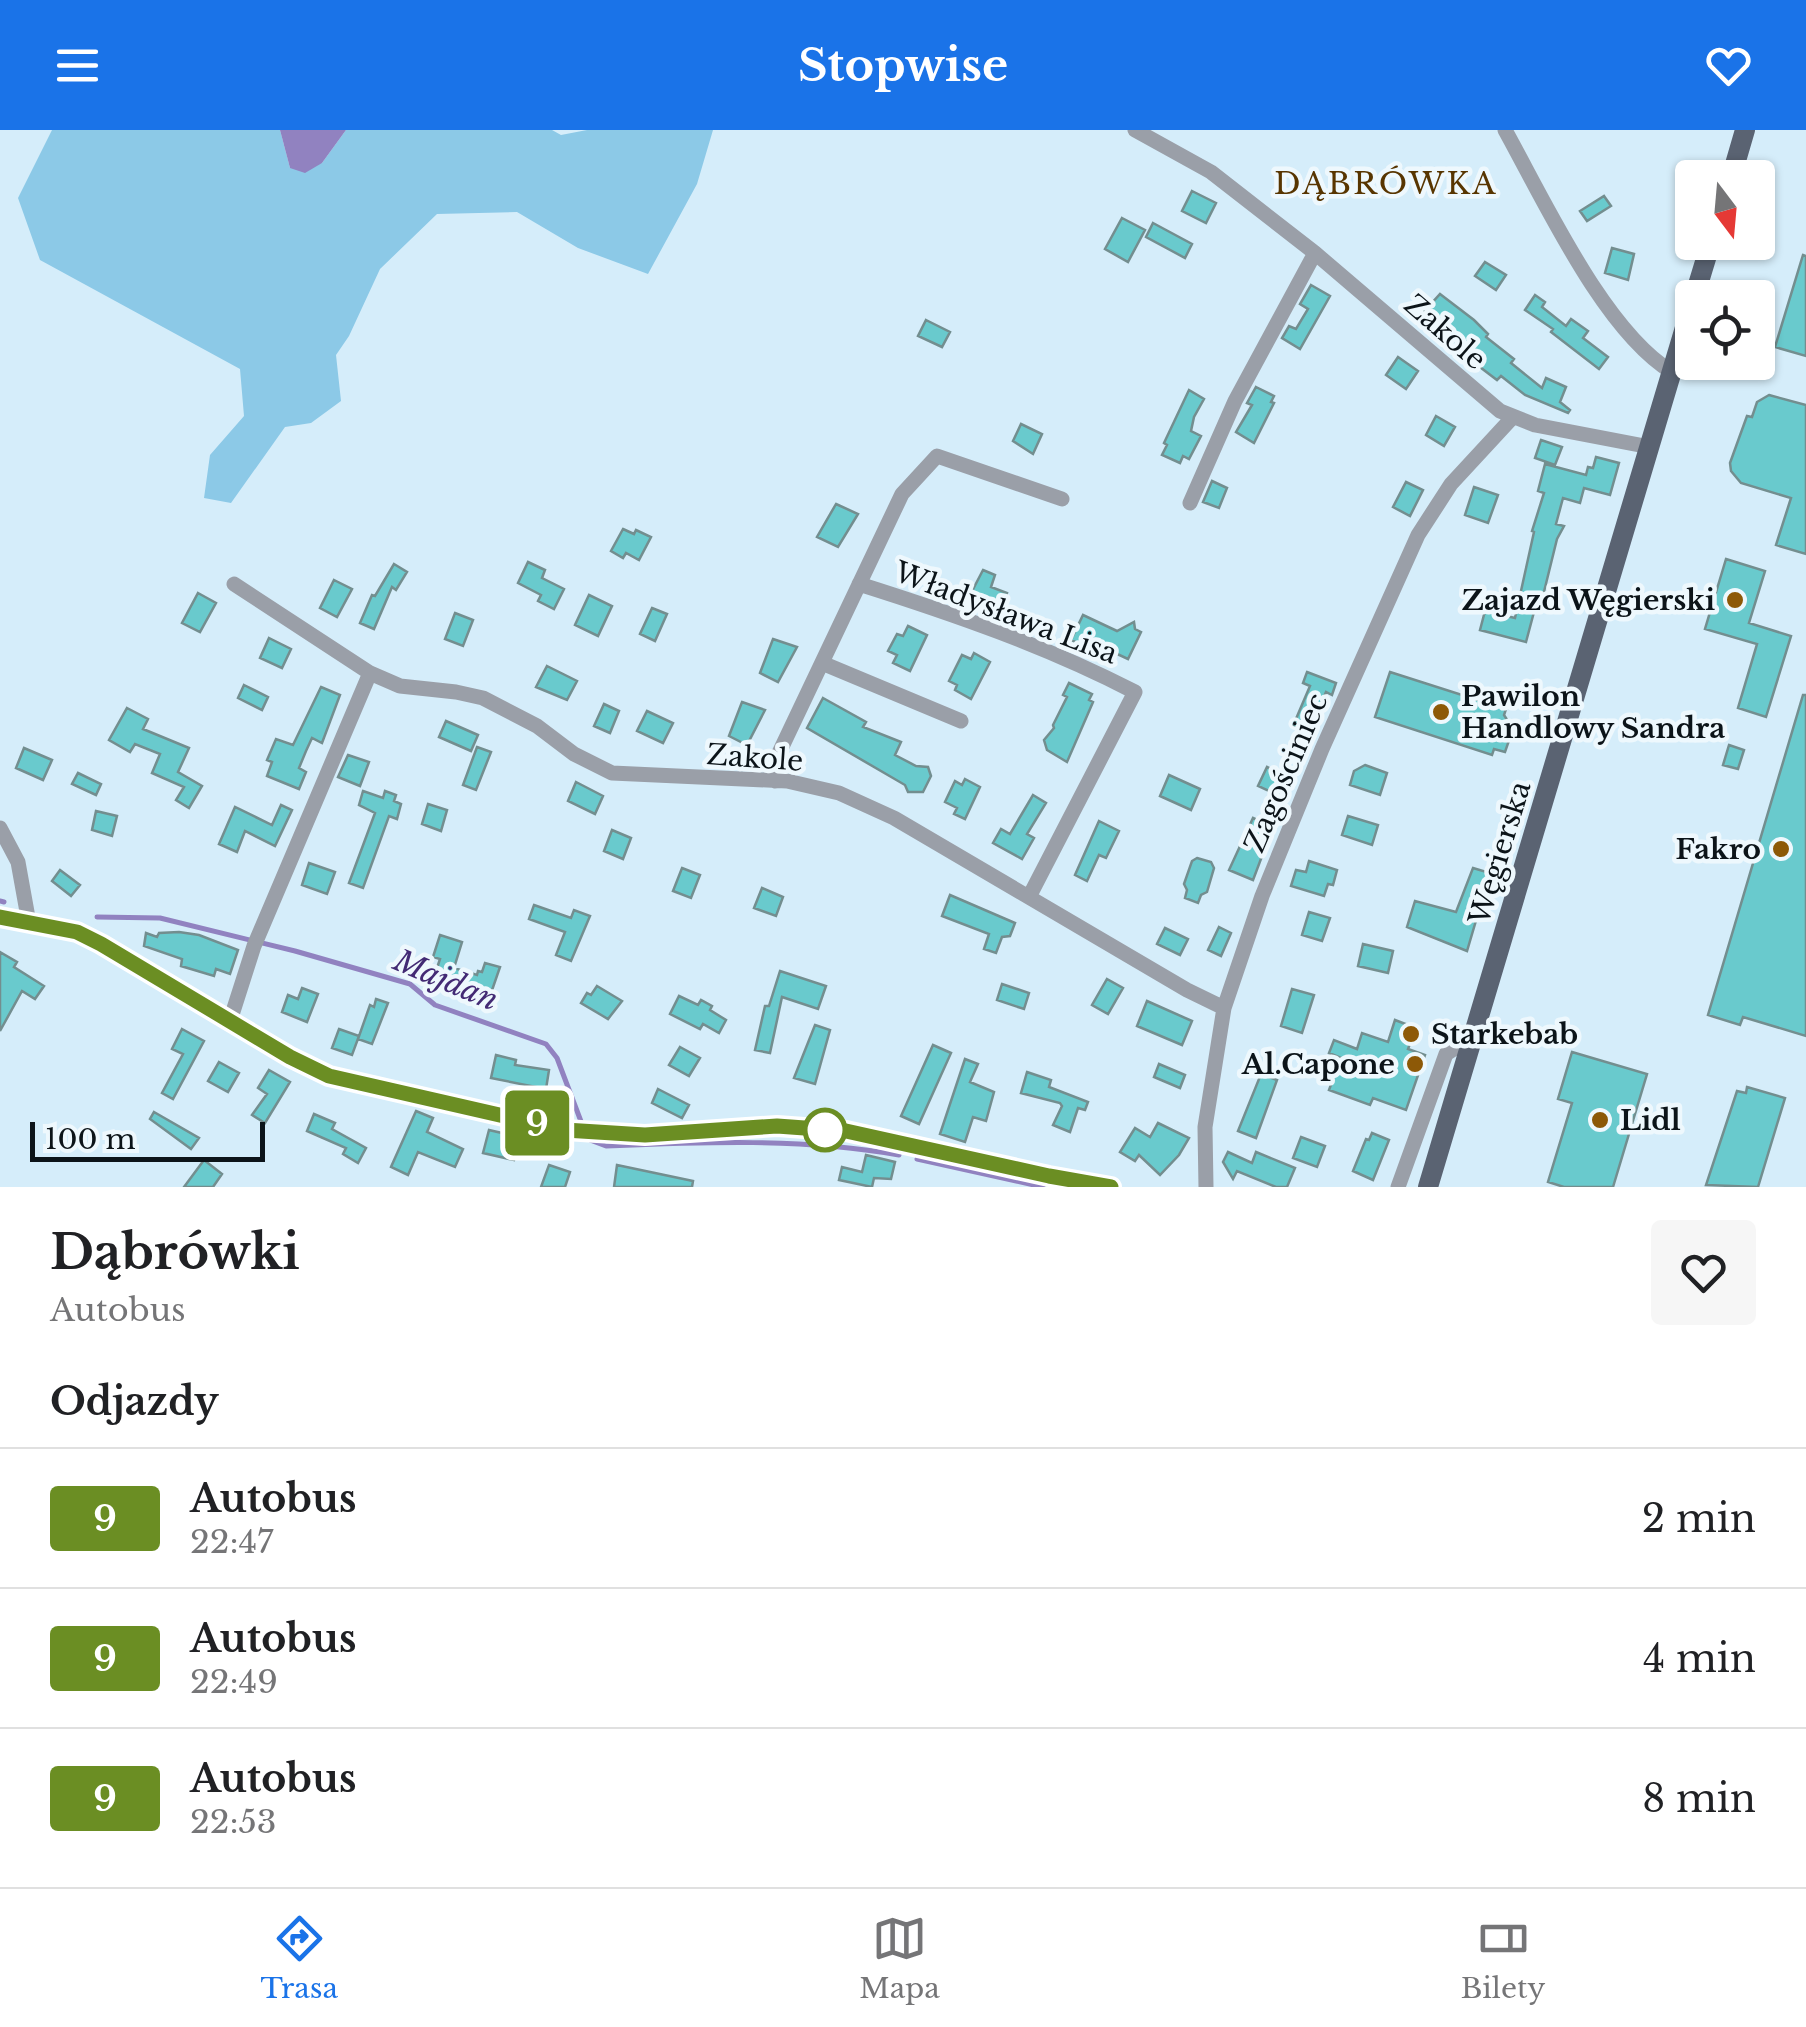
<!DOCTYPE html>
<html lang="pl">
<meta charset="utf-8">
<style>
body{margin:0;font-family:"Libre Baskerville",serif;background:#f6f6f6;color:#202124;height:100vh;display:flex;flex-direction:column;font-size:38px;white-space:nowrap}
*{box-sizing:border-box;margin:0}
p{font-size:32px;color:#757577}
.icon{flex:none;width:55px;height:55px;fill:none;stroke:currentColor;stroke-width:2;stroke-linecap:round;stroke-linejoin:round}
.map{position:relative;height:1057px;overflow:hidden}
.details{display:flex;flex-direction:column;background:#fff;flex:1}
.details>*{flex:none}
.badge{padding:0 20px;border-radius:8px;font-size:35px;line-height:65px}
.needle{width:65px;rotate:164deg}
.fabs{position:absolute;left:1675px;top:30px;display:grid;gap:20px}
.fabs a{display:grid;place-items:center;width:100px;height:100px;border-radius:10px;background:#fff;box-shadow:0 2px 8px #0004;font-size:50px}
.scale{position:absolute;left:30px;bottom:25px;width:235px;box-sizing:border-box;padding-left:10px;border:5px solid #0c1419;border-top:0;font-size:28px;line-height:35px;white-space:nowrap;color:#0c1419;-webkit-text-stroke:8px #eef8fd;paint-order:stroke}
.map>.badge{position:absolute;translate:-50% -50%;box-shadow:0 0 0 5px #fff}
h2{padding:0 50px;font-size:38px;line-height:90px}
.round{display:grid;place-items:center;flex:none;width:105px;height:105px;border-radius:10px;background:#f6f6f6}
.headline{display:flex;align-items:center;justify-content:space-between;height:170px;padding:0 50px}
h1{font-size:48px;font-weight:800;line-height:75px}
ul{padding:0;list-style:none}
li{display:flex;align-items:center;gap:30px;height:140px;padding:0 50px;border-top:2px solid #e0e0e0}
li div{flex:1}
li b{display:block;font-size:38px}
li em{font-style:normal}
li .badge{min-width:110px;font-weight:700;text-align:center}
header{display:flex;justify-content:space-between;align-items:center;height:130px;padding:0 50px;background:#1a73e8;color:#fff;font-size:45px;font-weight:800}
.menu{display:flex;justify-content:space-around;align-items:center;height:140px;border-top:2px solid #e0e0e0;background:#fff;font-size:28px;color:#757577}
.menu a{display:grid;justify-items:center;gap:5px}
.menu .active{color:#1a73e8}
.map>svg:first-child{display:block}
.green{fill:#8cc9e7}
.water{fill:#9182c0}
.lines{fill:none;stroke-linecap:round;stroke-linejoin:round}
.stream{stroke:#9182c0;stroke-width:5}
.building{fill:#69cacd;stroke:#738e8f;stroke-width:2.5}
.minor{stroke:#9a9fa8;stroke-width:15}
.major{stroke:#5a6372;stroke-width:20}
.line-casing{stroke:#fff;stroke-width:22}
.line{stroke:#6b8e23;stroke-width:15}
.poi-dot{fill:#8d5907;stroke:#eef8fd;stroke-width:4}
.stop-dot{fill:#fff;stroke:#6b8e23;stroke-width:5}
.labels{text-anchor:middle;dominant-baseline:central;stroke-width:9;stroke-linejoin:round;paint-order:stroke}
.street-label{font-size:28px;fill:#0c1419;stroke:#eef8fd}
.poi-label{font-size:28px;font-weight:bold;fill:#0c1419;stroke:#eef8fd;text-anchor:end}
.neighbourhood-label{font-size:30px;letter-spacing:2.5px;fill:#583500;stroke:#eef8fd}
.water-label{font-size:30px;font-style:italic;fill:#432a74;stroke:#eef8fd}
</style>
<header><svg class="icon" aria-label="menu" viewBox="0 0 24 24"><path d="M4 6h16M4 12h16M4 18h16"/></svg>Stopwise<svg class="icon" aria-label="heart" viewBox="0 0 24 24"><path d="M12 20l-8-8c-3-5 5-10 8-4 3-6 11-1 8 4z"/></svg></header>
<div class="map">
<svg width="1806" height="1057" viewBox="0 0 1806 1057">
<rect width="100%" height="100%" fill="#d5edfa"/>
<!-- green -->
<path class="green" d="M52,0H280L290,38L322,33L346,0H552L561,5L587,0H713L697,54L648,144L578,118L517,82L437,84L380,139L349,206L336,225L341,271L311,293L285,297L231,373L204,368L210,325L244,286L240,239L40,130L18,68Z"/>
<!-- water -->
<path class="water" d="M280,0H346L322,33L305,43L290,38Z"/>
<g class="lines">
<!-- stream -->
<path class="stream" d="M0,771L4,772
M97,787L160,788L295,821L410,854L435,875L546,914L557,928L585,1002L590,1010L606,1016C704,1012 802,1008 899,1025
M917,1029L1043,1057"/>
</g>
<!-- building -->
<path class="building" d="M1192,61L1216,73L1206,93L1182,81Z
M1604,66L1611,76L1587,91L1580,81Z
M1122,88L1145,100L1128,132L1105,119Z
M1153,93L1192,114L1185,128L1146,107Z
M1612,118L1634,124L1628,150L1605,143Z
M1803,125L1806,126V226L1775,217Z
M1485,132L1506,145L1496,160L1475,146Z
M1311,155L1330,166L1300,219L1282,208L1289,196L1296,199L1308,179L1300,174Z
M1440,164L1474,190L1488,204L1486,207L1514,229L1511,233L1542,258L1546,248L1566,257L1560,272L1570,280L1568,283L1525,265L1501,246L1497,250L1426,196L1429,192L1421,185Z
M1535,165L1545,172L1542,177L1566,196L1571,189L1588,201L1583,208L1608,227L1599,239L1551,202L1553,199L1525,180Z
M926,190L950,202L942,217L918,206Z
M1398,227L1418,241L1406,259L1386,245Z
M1256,257L1274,266L1271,272L1274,273L1254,313L1236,302L1252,275L1247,273Z
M1189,260L1204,269L1194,287L1191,301L1201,306L1189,329L1183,326L1180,333L1162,325L1167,315L1164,313Z
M1769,265L1806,275V424L1776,415L1791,368L1741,353L1731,341L1730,333L1747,286L1752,287L1757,272Z
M1436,286L1455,297L1444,316L1426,305Z
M1021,294L1042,304L1033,324L1013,311Z
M1541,310L1562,317L1555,335L1535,328Z
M1596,327L1619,333L1610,365L1584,358L1580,373L1563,368L1556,394L1564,396L1557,409L1540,478L1534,482L1526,512L1480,500L1485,481L1515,488L1534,402L1532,401L1544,363L1538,361L1545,334L1586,345L1588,337L1593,338Z
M1212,351L1227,358L1219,378L1203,372Z
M1406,352L1423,360L1410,386L1393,377Z
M1474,357L1498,365L1488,393L1465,385Z
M836,374L858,384L838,417L817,407Z
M623,399L634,404L636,400L651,407L639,430L626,423L623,428L611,421Z
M1726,429L1765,441L1749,493L1791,506L1766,587L1738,578L1757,514L1705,499Z
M528,432L545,440L542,448L564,459L554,479L538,471L541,465L518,453Z
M394,434L407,442L396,460L392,457L374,499L360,493L372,465L375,466Z
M983,440L995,445L991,457L1007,463L1002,479L969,467Z
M334,450L352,459L337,487L320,478Z
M198,463L216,473L200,502L182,493Z
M589,465L612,476L598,506L575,495Z
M652,478L667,484L655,511L640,504Z
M455,483L473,490L463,516L445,509Z
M1083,485L1117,501L1134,492L1135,499L1141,502L1128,529L1100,516L1097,522L1071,510Z
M908,496L927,505L910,541L893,533L897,525L888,521L897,504L903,506Z
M269,508L291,519L282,538L260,528Z
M773,509L797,517L778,552L760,543Z
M974,523L990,532L971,569L955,560L957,555L949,551L962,525L971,529Z
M547,536L577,551L567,570L536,557Z
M1307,542L1336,553L1332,565L1326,562L1308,603L1293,596L1310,556L1303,553Z
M1390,542L1506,579L1504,585L1513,599L1505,622L1494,619L1492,625L1375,587Z
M1069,553L1092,564L1089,570L1093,572L1067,632L1047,620L1044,610L1054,598L1053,595L1067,567L1063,565Z
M244,555L268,567L262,580L238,568Z
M321,557L340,565L322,613L312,608L306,621L299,638L306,642L299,659L267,646L272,632L267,630L276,609L293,615Z
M1803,565H1806V906L1743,887L1740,895L1708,885Z
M823,568L866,592L863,597L901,612L895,625L916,636L928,637L931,646L923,662H908L905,655L807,598Z
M742,572L765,580L747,615L729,606Z
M604,574L619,581L610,603L594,596Z
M127,578L148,589L143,599L189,618L178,642L202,656L189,678L176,670L184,657L152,643L160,624L135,614L130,622L109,610Z
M647,581L673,593L663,613L637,601Z
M446,591L478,605L471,621L439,607Z
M1729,615L1744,620L1738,639L1723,635Z
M477,617L491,622L476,660L463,655Z
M24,618L52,630L43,650L16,638Z
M348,625L369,632L360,656L338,647Z
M1365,635L1387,643L1380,665L1350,655L1354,641Z
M1267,637L1291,648L1282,667L1258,656Z
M78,643L101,654L96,665L72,654Z
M1169,645L1200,659L1191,680L1160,666Z
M965,649L980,657L965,689L954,684L957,678L945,672L955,651L962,655Z
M576,652L603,666L595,684L568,671Z
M363,661L383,668L385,661L396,665L394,671L401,674L397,689L389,686L363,758L349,753L375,683L359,675Z
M1033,665L1046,673L1027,704L1034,708L1022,729L993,713L1001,699L1010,704Z
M428,674L447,680L441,701L422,694Z
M281,675L292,680L275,716L245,701L237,722L219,714L235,677L272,695Z
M96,681L117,686L112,706L92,700Z
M1348,686L1378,695L1372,715L1342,705Z
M1253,688L1273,697L1253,750L1229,740Z
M1099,691L1119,701L1106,728L1099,725L1087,751L1075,745Z
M612,700L631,708L623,729L604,721Z
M1197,728L1211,732L1214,738L1207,762L1201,765L1198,773L1185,768L1187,760L1184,754L1192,731Z
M1309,731L1337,740L1333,755L1328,754L1324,766L1291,756L1296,740L1306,742Z
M309,733L335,742L327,764L302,755Z
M682,738L700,745L691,768L673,761Z
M1473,738L1490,743L1467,821L1407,797L1415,771L1456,782Z
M60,740L80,755L71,766L52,751Z
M762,758L783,767L776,786L754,778Z
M950,765L1015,793L1010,806L1002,807L996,823L984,819L989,804L942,786Z
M534,775L571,788L574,780L590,786L571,831L556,825L565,802L529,789Z
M1309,782L1330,788L1322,811L1302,805Z
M1219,797L1231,803L1221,826L1208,820Z
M1165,798L1188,809L1180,825L1157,814Z
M179,802L199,805L238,820L230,844L216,839L214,846L181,836L182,829L144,816L146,803L157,807L159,803Z
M440,805L462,812L454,838L477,845L478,841L482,842L485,833L500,837L489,869L441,855L443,847L435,844L440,829L433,827Z
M1363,814L1393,821L1388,843L1358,836Z
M0,822L17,832L14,837L44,856L35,869L22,861L0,901Z
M780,841L826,856L818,879L782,867L770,923L755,920L765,876H769Z
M1107,849L1123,858L1108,884L1092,875Z
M1002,854L1029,863L1024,879L997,870Z
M597,856L622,871L608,889L581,873L587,863L591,865Z
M302,858L318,864L307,892L282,882L288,865L298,869Z
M1292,859L1314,865L1302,903L1281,896Z
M679,866L698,875L701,870L712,876L710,880L726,890L719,903L703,894L700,899L670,884Z
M376,869L388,873L372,914L358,909L370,875L374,877Z
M1147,871L1192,891L1182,915L1137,896Z
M1395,890L1416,898L1408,919L1425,925L1406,980L1373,968L1370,975L1329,960L1341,928L1329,923L1334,910L1357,919L1362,903L1388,912Z
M815,895L830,900L815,954L794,948Z
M182,899L204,911L173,969L162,963L183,924L172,919Z
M339,899L359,906L352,925L332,918Z
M933,915L951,923L919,994L901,986Z
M680,917L700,928L689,946L669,935Z
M1572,922L1647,944L1613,1057H1564L1548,1052L1572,973L1558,969Z
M496,925L516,930L515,935L549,940L546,959L491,948Z
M965,929L978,934L970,952L994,962L986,991L973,987L965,1012L940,1004Z
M219,932L239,943L228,962L208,951Z
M1159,934L1185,945L1180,958L1154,947Z
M269,940L290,952L265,993L252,985L267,964L258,958Z
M1027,942L1051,950L1049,957L1088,972L1085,980L1078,978L1070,1002L1053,995L1062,976L1060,973L1021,963Z
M1261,944L1277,950L1256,1008L1238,1001Z
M1747,957L1785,968L1758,1057L1706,1055L1737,961L1746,963Z
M658,959L689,975L682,988L652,973Z
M416,981L433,988L427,1002L463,1019L455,1037L418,1022L408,1045L391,1037Z
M154,982L199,1008L191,1019L150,989Z
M314,984L335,993L332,999L366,1018L358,1033L343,1024L346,1018L307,1001Z
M1158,993L1189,1008L1179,1025L1160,1045L1139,1025L1135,1031L1120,1022L1135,998L1150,1007Z
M489,1000L519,1007L514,1030L483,1023Z
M1372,1003L1389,1010L1373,1050L1353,1041L1366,1009L1369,1010Z
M1301,1007L1325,1016L1317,1037L1293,1028Z
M1228,1022L1252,1033L1256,1022L1295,1038L1287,1057H1276L1237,1041L1233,1049L1223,1032Z
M866,1025L895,1032L891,1049L874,1048L872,1057L839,1050L842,1037L862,1042Z
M204,1030L222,1044L213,1057H184Z
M549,1035L570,1042L565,1057H541Z
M617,1035L693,1051L692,1057H614Z"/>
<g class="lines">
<!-- minor -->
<path class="minor" d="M1135,0L1211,42L1315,123L1500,281L1535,295L1650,317
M1505,0C1544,70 1604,201 1672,242
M1190,373L1235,271L1315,123
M234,454L370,543L400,556L456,562L483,568L537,596L574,624L612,643L787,651L839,663L894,688L1187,860L1224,878
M859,454C954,484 1046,516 1135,562L1029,767
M822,533L961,591
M775,651L779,623L902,364L937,326L1062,369
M0,698L18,732L29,793
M0,787L77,803L101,813L290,927L329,946L565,1000L645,1005L777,996L846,1001L1112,1057
M230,891L254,816L370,543
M1206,1057L1205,997L1224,878L1262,766L1322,619L1418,405L1451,354L1512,288
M1398,1057L1446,924L1472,907"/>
<!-- major -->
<path class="major" d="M1731,48L1745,0
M1694,168L1711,112
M1428,1057L1692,174"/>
</g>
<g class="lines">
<defs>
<path id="line" d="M0,787L77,802L101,814L290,927L329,946L565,1000L645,1005L777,996L846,1001L1049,1046L1111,1057"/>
</defs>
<!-- line casing -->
<use href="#line" class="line-casing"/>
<!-- line -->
<use href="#line" class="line"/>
</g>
<!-- markers -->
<g class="poi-dot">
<circle cx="1735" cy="470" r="10"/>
<circle cx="1441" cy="582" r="10"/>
<circle cx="1781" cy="719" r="10"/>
<circle cx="1411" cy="904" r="10"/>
<circle cx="1415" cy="934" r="10"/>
<circle cx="1600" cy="990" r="10"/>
</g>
<circle class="stop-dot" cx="825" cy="1000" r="20"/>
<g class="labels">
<!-- street labels -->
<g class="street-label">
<text transform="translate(1445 202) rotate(41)">Zakole</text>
<text transform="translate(1006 483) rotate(21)">Władysława Lisa</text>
<text transform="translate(755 628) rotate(4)">Zakole</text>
<text transform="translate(1286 643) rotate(-67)">Zagościniec</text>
<text transform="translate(1500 723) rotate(-73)">Węgierska</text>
</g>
<!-- poi labels -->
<g class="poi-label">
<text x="1715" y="470">Zajazd Węgierski</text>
<text x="1461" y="566" text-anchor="start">Pawilon<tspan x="1461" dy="32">Handlowy Sandra</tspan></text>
<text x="1761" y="719">Fakro</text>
<text x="1431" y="904" text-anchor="start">Starkebab</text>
<text x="1395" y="934">Al.Capone</text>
<text x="1620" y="990" text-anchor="start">Lidl</text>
</g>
<!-- neighbourhood labels -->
<g class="neighbourhood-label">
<text x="1386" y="53">DĄBRÓWKA</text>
</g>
<!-- water labels -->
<g class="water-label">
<text transform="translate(446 850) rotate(23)">Majdan</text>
</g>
</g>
</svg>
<div class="fabs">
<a><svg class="needle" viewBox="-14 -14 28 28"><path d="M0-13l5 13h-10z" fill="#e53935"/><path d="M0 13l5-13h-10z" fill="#757577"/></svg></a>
<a><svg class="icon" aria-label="locate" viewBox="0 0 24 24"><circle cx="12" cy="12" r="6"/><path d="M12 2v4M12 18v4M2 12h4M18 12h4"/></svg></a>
</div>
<div class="scale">100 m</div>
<b class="badge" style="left:537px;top:993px;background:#6b8e23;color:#fff">9</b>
</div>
<section class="details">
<div class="headline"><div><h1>Dąbrówki</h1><p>Autobus</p></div><a class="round"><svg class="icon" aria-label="heart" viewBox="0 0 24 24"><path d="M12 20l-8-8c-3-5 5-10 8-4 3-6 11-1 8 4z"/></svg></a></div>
<h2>Odjazdy</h2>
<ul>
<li><span class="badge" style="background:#6b8e23;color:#fff">9</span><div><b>Autobus</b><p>22:47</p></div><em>2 min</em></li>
<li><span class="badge" style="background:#6b8e23;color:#fff">9</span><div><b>Autobus</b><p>22:49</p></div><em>4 min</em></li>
<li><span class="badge" style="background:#6b8e23;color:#fff">9</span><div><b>Autobus</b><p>22:53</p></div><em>8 min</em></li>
</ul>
</section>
<nav class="menu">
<a class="active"><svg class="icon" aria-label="directions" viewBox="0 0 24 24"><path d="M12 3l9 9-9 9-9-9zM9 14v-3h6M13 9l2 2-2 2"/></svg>Trasa</a>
<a><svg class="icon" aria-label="map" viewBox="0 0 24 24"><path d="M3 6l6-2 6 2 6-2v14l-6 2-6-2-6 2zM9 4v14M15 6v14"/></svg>Mapa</a>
<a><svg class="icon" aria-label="tickets" viewBox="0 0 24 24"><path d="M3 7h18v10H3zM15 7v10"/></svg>Bilety</a>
</nav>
